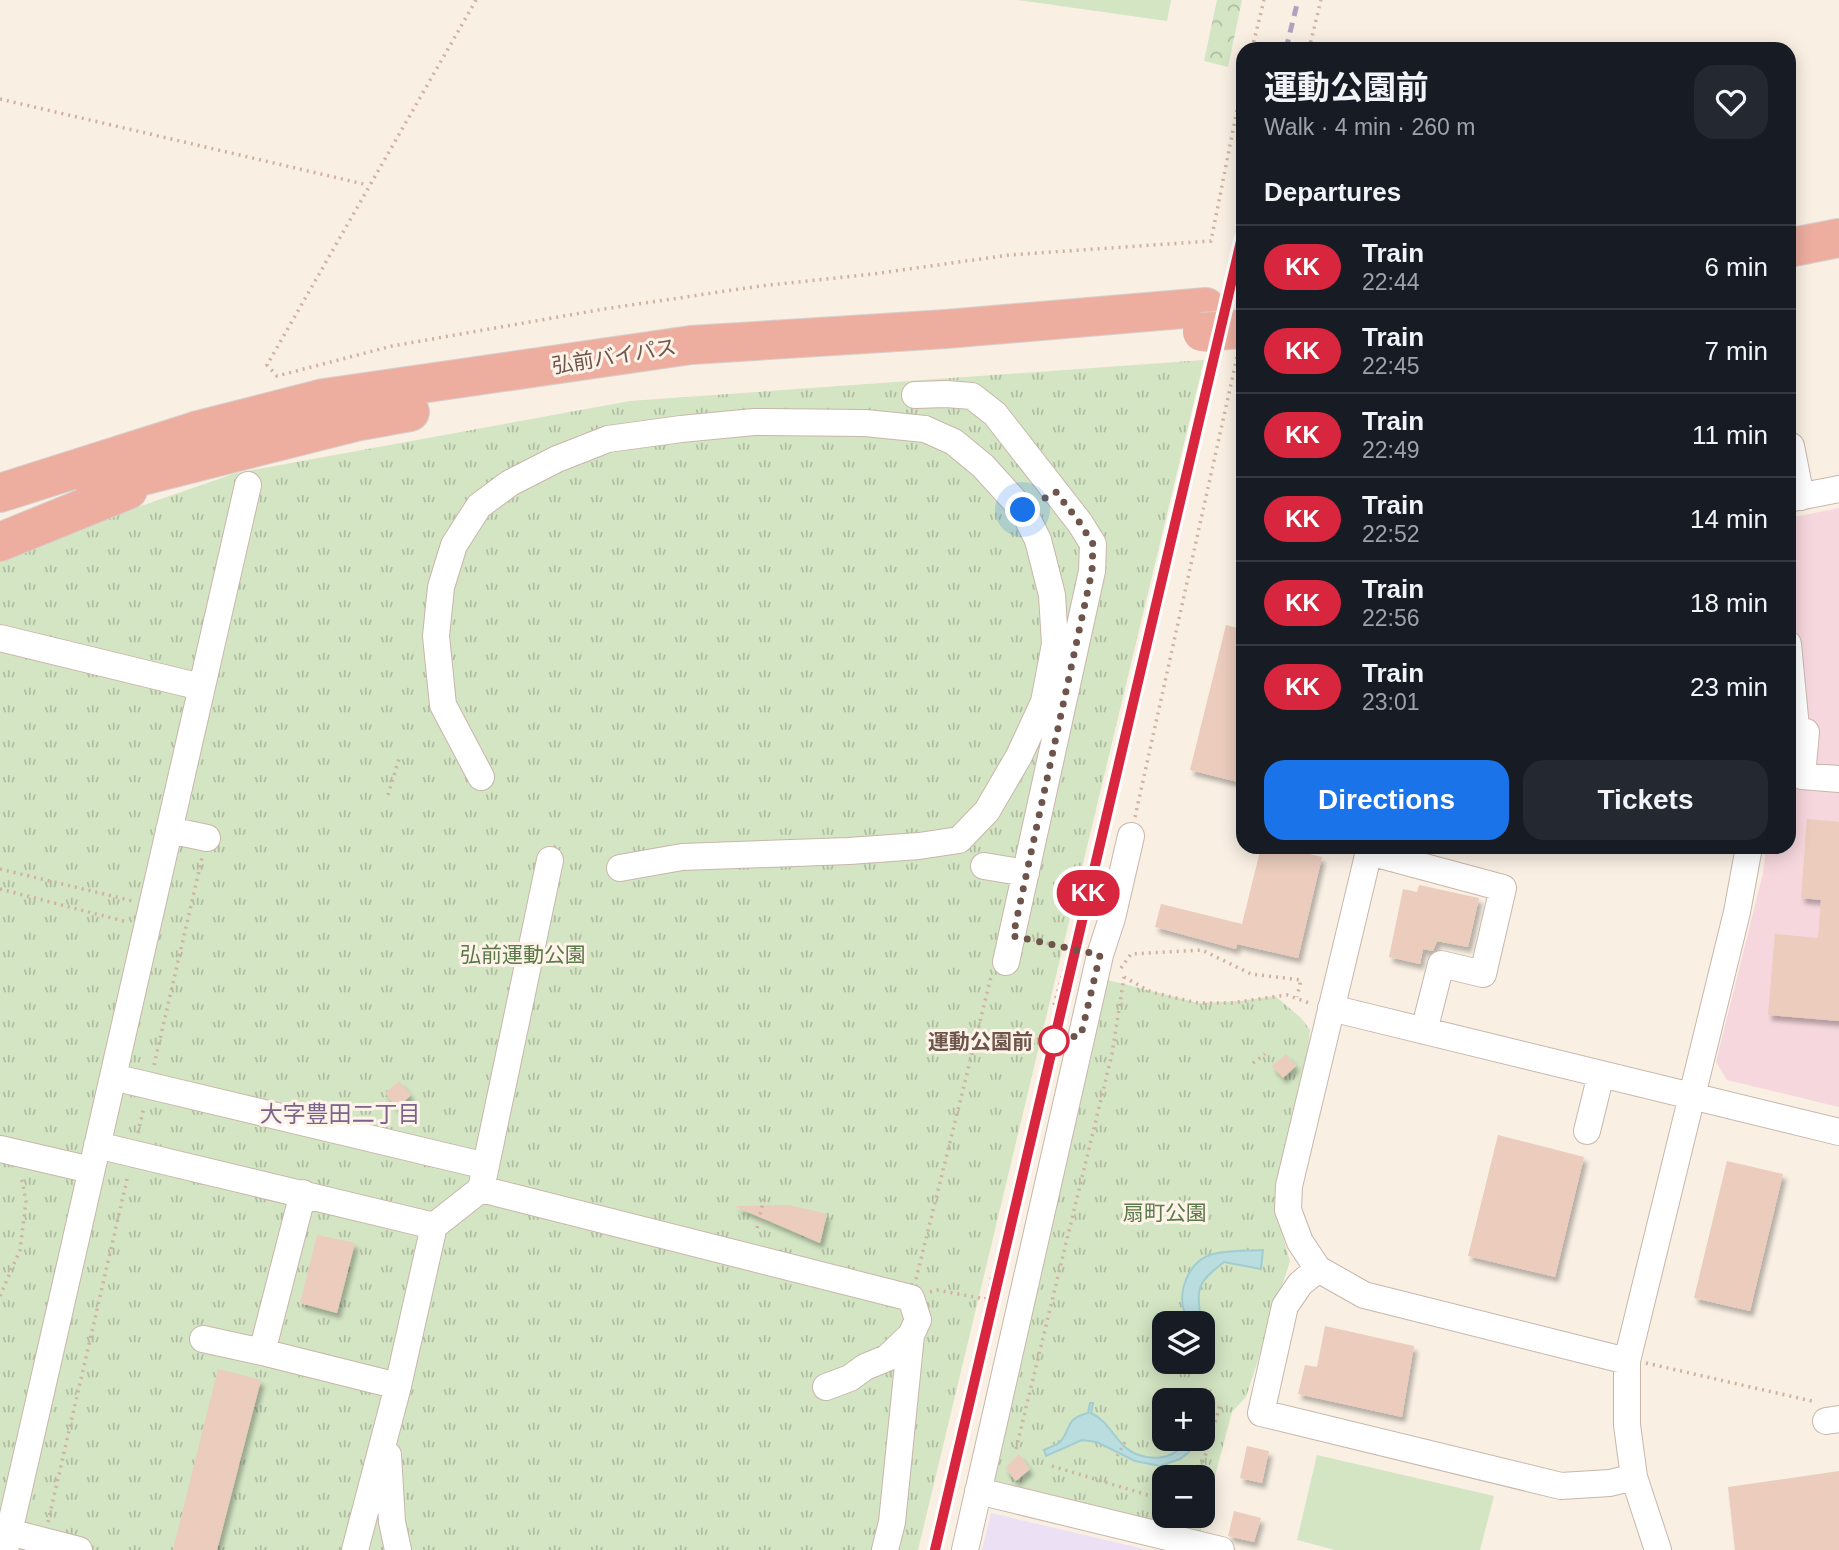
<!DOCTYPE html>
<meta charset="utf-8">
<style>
body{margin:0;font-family:Arial,"Noto Sans JP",sans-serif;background:#242831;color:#f1f3f6;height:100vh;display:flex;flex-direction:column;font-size:26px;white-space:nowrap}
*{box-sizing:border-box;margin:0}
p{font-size:23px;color:#9ea1a6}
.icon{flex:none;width:38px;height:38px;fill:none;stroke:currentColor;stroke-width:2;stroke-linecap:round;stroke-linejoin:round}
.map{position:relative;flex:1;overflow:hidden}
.drawer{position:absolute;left:1236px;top:42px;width:560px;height:812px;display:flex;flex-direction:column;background:#171b24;border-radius:21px;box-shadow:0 4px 18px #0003}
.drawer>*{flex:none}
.badge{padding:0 14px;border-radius:23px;font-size:24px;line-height:46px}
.fabs{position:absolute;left:1152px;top:1311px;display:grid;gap:14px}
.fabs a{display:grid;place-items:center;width:63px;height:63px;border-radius:14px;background:#171b24;box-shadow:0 4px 18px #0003;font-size:35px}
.you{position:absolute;width:35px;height:35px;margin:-18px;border:5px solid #fff;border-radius:50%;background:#1a73e8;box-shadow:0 0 0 10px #1a73e833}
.map>.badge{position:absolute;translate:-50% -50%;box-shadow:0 0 0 4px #fff}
h2{padding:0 28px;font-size:26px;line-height:63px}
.round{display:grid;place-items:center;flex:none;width:74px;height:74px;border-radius:21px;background:#242831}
.overview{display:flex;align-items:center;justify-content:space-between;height:119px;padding:0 28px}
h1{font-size:33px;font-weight:700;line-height:52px}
.cta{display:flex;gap:14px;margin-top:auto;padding:14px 28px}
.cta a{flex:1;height:80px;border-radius:21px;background:#1a73e8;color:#fff;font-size:28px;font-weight:700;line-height:80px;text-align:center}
.cta a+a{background:#242831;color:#f1f3f6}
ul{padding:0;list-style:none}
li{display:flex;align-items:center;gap:21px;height:84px;padding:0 28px;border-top:2px solid #363941}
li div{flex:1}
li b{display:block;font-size:26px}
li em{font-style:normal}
li .badge{min-width:77px;font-weight:700;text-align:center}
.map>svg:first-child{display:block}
.education{fill:#ece0f5}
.medical{fill:#f6d7dd}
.green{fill:#d3e5c3}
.forest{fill:url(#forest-crowns)}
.park{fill:url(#park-tufts);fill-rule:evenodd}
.water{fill:#badde0;stroke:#a1cdd1;stroke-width:2}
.building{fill:#ebccbd;filter:url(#shadow)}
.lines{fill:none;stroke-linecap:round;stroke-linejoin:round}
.minor-casing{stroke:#c8b6ab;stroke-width:28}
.highway-casing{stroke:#d6cfcd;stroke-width:40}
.path{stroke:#d0b0a1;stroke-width:3.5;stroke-dasharray:2 5;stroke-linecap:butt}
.minor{stroke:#fff;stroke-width:26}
.highway{stroke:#edaea0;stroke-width:38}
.rail{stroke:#b1a3c0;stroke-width:5;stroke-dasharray:10 7;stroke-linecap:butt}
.highway-bridge-casing{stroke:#d6cfcd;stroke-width:40;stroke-linecap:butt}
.highway-bridge{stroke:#edaea0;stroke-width:38}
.line-casing{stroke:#fff;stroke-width:16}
.line{stroke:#d7263d;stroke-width:10}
.walk{stroke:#6e554c;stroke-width:7;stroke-dasharray:0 12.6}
.stop-dot{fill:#fff;stroke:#d7263d;stroke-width:3.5}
.labels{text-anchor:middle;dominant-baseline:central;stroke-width:6;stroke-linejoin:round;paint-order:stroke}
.street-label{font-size:21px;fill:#6e554c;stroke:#fdf3e8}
.park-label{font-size:21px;fill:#5a7848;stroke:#fdf3e8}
.stop-label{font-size:21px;font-weight:bold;fill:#6e554c;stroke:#fdf3e8;text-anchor:end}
.neighbourhood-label{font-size:23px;fill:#7a648b;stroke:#fdf3e8}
</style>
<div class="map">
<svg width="1839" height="1550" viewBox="0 0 1839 1550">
<defs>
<pattern id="forest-crowns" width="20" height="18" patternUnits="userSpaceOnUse" patternTransform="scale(1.75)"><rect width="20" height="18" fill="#d3e5c3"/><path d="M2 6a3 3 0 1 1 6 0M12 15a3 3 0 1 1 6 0" fill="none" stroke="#afbca1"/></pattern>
<pattern id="park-tufts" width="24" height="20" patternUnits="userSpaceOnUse" patternTransform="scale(1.75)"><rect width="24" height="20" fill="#d3e5c3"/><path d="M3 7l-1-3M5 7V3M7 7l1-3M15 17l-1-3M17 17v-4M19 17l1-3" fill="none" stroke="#afbca1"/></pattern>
<filter id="shadow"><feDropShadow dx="3.5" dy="5.5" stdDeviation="2" flood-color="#0004"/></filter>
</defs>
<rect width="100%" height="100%" fill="#f9efe3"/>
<!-- education -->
<path class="education" d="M991,1513L1148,1550H982Z"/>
<!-- medical -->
<path class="medical" d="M1839,508V1107L1727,1080L1716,1062L1763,873L1766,847H1788L1789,518Z"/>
<!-- green -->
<path class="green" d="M1018,0H1171L1167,21Z
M1317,1455L1494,1496L1480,1550H1335L1297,1540Z"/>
<!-- forest -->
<path class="forest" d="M1217,0H1242L1228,67L1204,61Z"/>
<!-- park -->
<path class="park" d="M1204,360L918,1550H0V555L236,473L630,401Z
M1104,979L1198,1003L1241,1001L1275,996L1301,1018L1310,1030L1305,1083L1275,1209L1290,1261L1246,1397L1232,1412L1197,1544L987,1484ZM1164,1323H1202V1362H1164ZM1164,1400H1202V1438H1164ZM1164,1477H1202V1516H1164Z"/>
<!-- water -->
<path class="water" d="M1263,1250L1261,1269L1224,1262C1195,1285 1197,1287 1201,1323H1190C1188,1318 1184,1313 1183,1307C1179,1287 1191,1259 1213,1254C1228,1250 1247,1251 1263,1250Z
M1090,1403H1093L1091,1413C1106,1420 1112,1434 1123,1445C1140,1463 1176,1463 1186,1439H1195L1189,1452L1180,1459L1160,1466L1135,1461L1097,1442L1082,1440L1046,1456L1044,1450C1048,1448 1057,1445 1060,1442C1072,1429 1064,1419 1088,1413Z"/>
<!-- building -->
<path class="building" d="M1226,625L1242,629V783L1190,770Z
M1807,819L1839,822V1021L1768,1015L1775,934L1818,938L1821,900L1801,898Z
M1261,847H1280L1322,857L1298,958L1237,944L1236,949L1155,927L1161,904L1242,924Z
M1419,885L1479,898L1468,947L1437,941L1433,951L1423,949L1420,964L1389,957L1403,889L1417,892Z
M1286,1054L1296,1066L1283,1078L1272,1066Z
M399,1081L411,1095L397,1108L385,1093Z
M1498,1135L1584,1157L1555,1277L1468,1256Z
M1727,1161L1783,1174L1750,1311L1694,1298Z
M789,1205L827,1214L820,1243L734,1206Z
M317,1235L355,1243L337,1313L300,1303Z
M1325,1326L1414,1346L1402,1417L1298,1394L1305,1365L1317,1367Z
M218,1369L261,1380L217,1550H173Z
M1247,1446L1269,1451L1262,1483L1240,1478Z
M1019,1454L1030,1469L1016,1481L1005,1468Z
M1839,1471V1550H1735L1728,1487Z
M1234,1511L1261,1518L1254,1542L1228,1536Z"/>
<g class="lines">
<defs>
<path id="minor" d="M915,395L946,394L972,396L995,414L1080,523L1093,544L1092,571L1006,962
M1788,446H1791L1801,497
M1788,499L1839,489
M0,638L201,687
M1788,644L1797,738
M1806,732L1802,776L1839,779
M481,777L443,705L436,636L441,587L454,545L479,506L510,483L557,459L608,439L681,429L754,422L865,423L925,429L954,442L983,466L1023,510L1038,540L1052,595L1055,644L1044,702L1019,756L987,811L959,840L919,846L849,851L682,857L620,868
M169,830L207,838
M1370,847L1289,1186L1288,1210L1300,1242L1318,1269L1364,1295L1627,1361
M1369,852L1503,888L1483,974L1441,964L1424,1031
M550,860L481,1189L911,1298L918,1320L911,1335L892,1522L885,1550
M984,866L1026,873
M1331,1008L1839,1132
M113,1077L486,1166
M1587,1131L1601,1074
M97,1145L434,1226
M0,1149L91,1170
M1318,1269L1300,1284L1285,1306L1261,1413L1561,1486L1610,1483L1634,1477
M203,1339L262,1352L303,1193
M262,1352L398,1386
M826,1387L850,1378L865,1367L887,1358L911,1335
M1826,1421L1839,1419
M388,1455L392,1522L398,1550
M978,1491L1221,1550
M9,1532L79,1550
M5,1550L248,485
M355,1550L398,1386L434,1226L481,1189
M965,1550L1100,955L1112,918L1131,836
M1658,1550L1634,1477L1627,1425V1361L1737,912L1749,847"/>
<path id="highway" d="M1788,248L1839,238
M95,488L355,422L410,412
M0,493L195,431L324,398L691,345L946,329L1206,307
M0,542L128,490"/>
</defs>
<!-- minor casing -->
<use href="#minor" class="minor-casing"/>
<!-- highway casing -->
<use href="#highway" class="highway-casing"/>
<!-- path -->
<path class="path" d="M476,0L267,365L277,376L392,346L604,309L760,286L873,274L1009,255L1211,241L1242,85
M1252,49L1264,0
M1309,49L1321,0
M0,99L368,185
M388,795L399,759
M1135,817L1237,357
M0,869L133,901
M0,889L127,922
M1033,940L1081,951
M1121,968L1131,954L1202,950L1251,974L1301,980L1297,997
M1124,977L1151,992L1198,1003H1231L1287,995L1312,1004
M1054,1005L1070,948
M1253,1063L1265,1054
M154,1065L202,858
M138,1133L144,1107
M757,1228L765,1194
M916,1279L991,977
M930,1292L937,1290L985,1299L988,1296L992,1274
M0,1296L20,1250L26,1201L21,1176
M1202,1361L1208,1360
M1646,1363L1816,1402
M1016,1449L1112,1054L1124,977
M1117,1456L1125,1442
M1052,1466L1164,1500
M1188,1477L1204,1460L1221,1402
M1156,1498L1164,1493
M48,1522L128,1175"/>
<!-- minor -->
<use href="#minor" class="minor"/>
<!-- highway -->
<use href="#highway" class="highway"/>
<!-- rail -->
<path class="rail" d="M1286,49L1298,0
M935,1550L1242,237"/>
<defs>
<path id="highway-bridge" d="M1202,332L1242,329"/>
</defs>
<!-- highway-bridge casing -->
<use href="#highway-bridge" class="highway-bridge-casing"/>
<!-- highway-bridge -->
<use href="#highway-bridge" class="highway-bridge"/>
</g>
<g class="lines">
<defs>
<path id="line" d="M935,1550L1242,237"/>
</defs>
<!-- line casing -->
<use href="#line" class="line-casing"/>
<!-- line -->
<use href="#line" class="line"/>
<!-- walk -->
<path class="walk" d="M1023,510L1056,492L1080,523L1093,544L1092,571L1013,936L1100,955L1081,1035L1054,1041"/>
</g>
<!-- markers -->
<circle class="stop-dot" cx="1054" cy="1041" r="14"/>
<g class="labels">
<!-- street labels -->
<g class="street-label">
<text transform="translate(614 356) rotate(-9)">弘前バイパス</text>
</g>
<!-- park labels -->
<g class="park-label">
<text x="523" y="954">弘前運動公園</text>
<text x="1165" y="1212">扇町公園</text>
</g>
<!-- stop labels -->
<g class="stop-label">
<text x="1033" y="1041">運動公園前</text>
</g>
<!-- neighbourhood labels -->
<g class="neighbourhood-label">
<text x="340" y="1114">大字豊田二丁目</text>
</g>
</g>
</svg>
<div class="fabs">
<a><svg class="icon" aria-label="layers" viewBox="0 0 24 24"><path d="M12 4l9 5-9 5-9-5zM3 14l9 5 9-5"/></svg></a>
<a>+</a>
<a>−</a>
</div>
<div class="you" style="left:1023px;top:510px"></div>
<b class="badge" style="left:1088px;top:893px;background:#d7263d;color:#fff">KK</b>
<section class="drawer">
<div class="overview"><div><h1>運動公園前</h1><p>Walk · 4 min · 260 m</p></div><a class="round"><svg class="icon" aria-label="heart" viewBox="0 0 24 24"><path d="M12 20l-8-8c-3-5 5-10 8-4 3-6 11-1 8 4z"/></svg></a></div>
<h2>Departures</h2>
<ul>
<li><span class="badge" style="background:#d7263d;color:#fff">KK</span><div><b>Train</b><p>22:44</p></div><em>6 min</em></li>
<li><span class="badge" style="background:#d7263d;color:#fff">KK</span><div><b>Train</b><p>22:45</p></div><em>7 min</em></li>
<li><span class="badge" style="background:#d7263d;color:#fff">KK</span><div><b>Train</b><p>22:49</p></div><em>11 min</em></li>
<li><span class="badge" style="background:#d7263d;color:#fff">KK</span><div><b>Train</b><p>22:52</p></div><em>14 min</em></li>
<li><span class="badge" style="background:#d7263d;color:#fff">KK</span><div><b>Train</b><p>22:56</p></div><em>18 min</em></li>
<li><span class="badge" style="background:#d7263d;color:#fff">KK</span><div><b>Train</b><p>23:01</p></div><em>23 min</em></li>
</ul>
<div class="cta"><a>Directions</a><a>Tickets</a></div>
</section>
</div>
